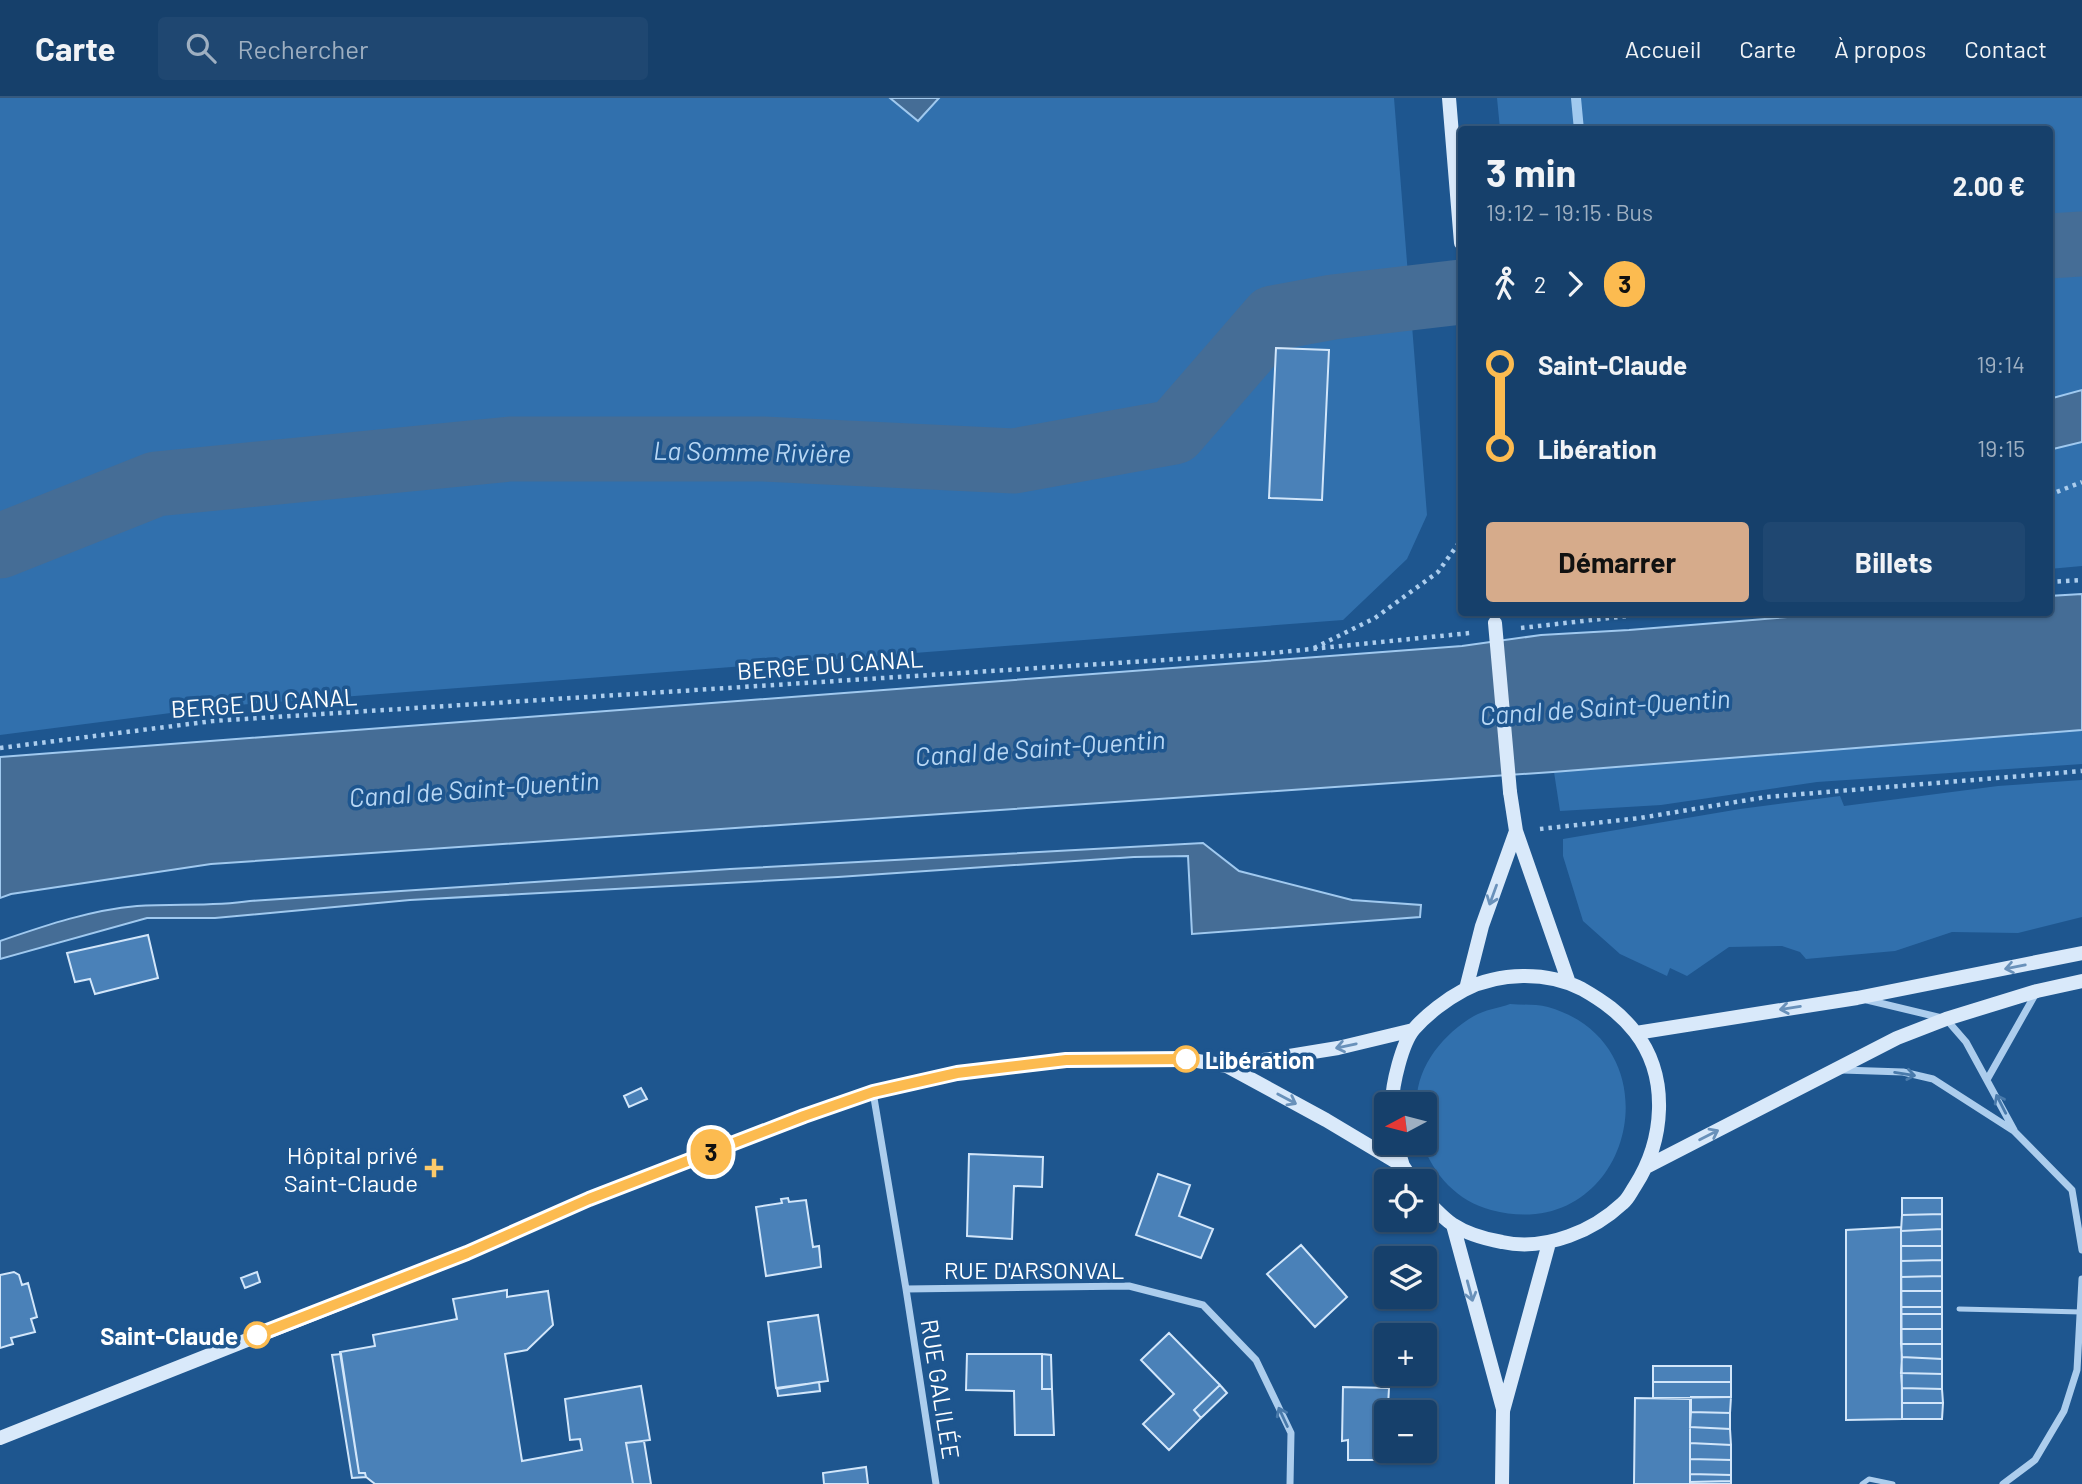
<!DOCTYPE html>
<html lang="fr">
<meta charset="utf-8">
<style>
body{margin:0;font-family:Barlow,sans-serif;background:#1f4771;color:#f1f3f6;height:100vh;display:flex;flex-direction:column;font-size:26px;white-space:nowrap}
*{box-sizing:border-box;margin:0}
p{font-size:23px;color:#9eafc1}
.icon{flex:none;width:38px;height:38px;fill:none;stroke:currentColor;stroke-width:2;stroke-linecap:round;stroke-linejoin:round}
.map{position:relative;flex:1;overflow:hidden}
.drawer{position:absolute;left:1458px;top:28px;width:595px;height:490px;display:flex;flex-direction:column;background:#16406b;border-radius:7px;box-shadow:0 2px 5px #0004,0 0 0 2px #35597e}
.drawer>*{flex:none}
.badge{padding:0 14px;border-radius:23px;font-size:24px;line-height:46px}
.needle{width:46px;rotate:263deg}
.buttons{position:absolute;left:1374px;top:994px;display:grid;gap:14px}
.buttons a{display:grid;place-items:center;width:63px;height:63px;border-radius:7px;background:#16406b;box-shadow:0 2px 5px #0004,0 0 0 2px #35597e;font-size:35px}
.map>.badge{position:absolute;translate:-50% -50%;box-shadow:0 0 0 4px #fff}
.legs{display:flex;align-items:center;gap:10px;height:77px;padding:0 28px;font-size:23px}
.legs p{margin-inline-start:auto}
.headline{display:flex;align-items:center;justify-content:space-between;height:119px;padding:0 28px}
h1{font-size:38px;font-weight:700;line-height:52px}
.cta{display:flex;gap:14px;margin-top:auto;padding:14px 28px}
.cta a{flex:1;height:80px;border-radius:7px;background:#d6ab8b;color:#111;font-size:28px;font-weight:700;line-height:80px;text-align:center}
.cta a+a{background:#1f4771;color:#f1f3f6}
ul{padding:0 28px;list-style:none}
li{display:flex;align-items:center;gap:24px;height:84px;font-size:26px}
li i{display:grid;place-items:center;width:10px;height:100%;margin:0 9px;background:currentColor}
li i::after{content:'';width:18px;height:18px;margin:-9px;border:5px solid;border-radius:50%;background:#16406b}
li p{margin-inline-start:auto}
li:first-child i{background:linear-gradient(#0000 50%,currentColor 0)}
li:last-child i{background:linear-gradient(currentColor 50%,#0000 0)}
header{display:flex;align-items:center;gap:42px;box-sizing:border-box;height:98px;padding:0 35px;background:#16406b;border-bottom:2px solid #35597e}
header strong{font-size:33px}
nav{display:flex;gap:38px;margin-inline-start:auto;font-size:24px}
.search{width:490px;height:63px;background:#1f4771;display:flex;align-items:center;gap:18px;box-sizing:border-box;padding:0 24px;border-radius:7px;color:#9eafc1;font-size:26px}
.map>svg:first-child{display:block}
.green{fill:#3170ad}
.water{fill:#456d96;stroke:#a0c9ef;stroke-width:2}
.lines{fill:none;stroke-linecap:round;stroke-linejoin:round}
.stream{stroke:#a0c9ef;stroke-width:10}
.river{stroke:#456d96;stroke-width:65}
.building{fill:#4a81b8;stroke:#d2e6fa;stroke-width:2}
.path{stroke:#accded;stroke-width:4.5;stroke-dasharray:3.5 5;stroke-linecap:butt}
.lane{stroke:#accded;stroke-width:5}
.street{stroke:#accded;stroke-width:7}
.secondary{stroke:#d9e9fa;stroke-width:14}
.secondary-bridge{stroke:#d9e9fa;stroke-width:14}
.oneway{stroke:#6991ba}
.oneway2{stroke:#497aab}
.line-1-casing{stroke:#fff;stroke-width:16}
.line-1{stroke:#fcbb50;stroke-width:10}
.stop-1-dot{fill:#fff;stroke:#fcbb50;stroke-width:3.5}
.poi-dot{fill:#fcca6b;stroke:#1e568f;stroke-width:2.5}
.labels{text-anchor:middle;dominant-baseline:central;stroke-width:7;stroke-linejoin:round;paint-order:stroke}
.street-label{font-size:24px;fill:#fff;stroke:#1e568f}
.stop-label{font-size:24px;font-weight:bold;fill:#fff;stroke:#1e568f;text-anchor:start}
.poi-label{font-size:24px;fill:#fff;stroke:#1e568f;text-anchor:end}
.water-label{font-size:26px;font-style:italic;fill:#b8d7f4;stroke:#1e568f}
</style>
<header>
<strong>Carte</strong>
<div class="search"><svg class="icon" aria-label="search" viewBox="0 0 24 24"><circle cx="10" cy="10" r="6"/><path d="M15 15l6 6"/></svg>Rechercher</div>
<nav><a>Accueil</a><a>Carte</a><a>À propos</a><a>Contact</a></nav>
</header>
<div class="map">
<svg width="2082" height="1386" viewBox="0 0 2082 1386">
<rect width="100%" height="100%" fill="#1e568f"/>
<!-- green -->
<path class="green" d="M0,0H1394L1427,417L1407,461L1343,522L225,608L0,637Z
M1497,0H2082V292L2049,301V32L1500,31Z
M2082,344V468L2049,471V352Z
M2082,632V666L1817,684L1661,707L1560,713L1554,674Z
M2082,682V819L2018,835L1952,834L1895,853L1806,861L1800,854L1782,848L1729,849L1687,878L1670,870L1667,878L1620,856L1583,823L1563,758V741L1740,711L1840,698L1844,708L1998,688Z
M1510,906C1522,907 1536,906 1548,909C1681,947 1631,1149 1491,1112C1457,1103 1434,1077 1422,1045H1424V1006H1417C1415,970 1444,935 1474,918C1484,912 1499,910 1510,906Z"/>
<!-- water -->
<path class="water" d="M890,0H939L918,23Z
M2082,292V344L2049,352V301Z
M2082,496V632L1553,674L211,766L11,796L0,800V659L1462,548L1541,537L1629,532L1837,515L2049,514V498Z
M1203,745L1239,773L1352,802L1421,807L1420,819L1192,836L1188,758L1134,759L838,779L410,802L215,820H147L0,861V843C44,828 90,812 137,808C175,805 211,809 250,803L730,771Z"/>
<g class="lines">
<!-- stream -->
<path class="stream" d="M1576,0L1579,32"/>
<!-- river -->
<path class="river" d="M2049,148L2082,146
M0,448L156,386L510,351H763L1014,363L1174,334L1273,220L1333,209L1461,194"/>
</g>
<!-- building -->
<path class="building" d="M1276,250L1329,252L1322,402L1269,400Z
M148,837L158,880L95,896L90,881L75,884L67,855Z
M641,990L647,1001L629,1009L624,998Z
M969,1056L1043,1059L1042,1089L1014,1088L1012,1141L967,1138Z
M1158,1076L1190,1087L1179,1118L1213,1131L1201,1160L1136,1137Z
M788,1100L789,1104L806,1102L813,1149L819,1148L821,1169L766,1178L756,1109L782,1105L781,1101Z
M1902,1100H1942V1116L1902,1117Z
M1942,1116V1131L1901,1133L1902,1117Z
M1901,1129L1902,1321L1846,1322V1132Z
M1942,1131V1148H1901V1133Z
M1301,1147L1347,1199L1315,1229L1267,1176Z
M1901,1148H1942V1162L1901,1163Z
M1942,1162V1178L1901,1179V1163Z
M14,1174L19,1177L22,1187L28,1185L37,1219L31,1221L35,1234L11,1240L13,1246L0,1250V1177Z
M257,1174L260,1184L245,1190L241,1180Z
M1942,1178V1193H1901V1179Z
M507,1192V1199L548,1193L553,1227L527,1252L505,1256L522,1363L582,1352L580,1341L570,1342L565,1301L641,1288L650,1342L626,1345L633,1386H375L366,1379L365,1375H359L340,1254L375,1248L373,1237L457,1221L453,1201Z
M1901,1193H1942V1209H1901Z
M1901,1209H1942V1216H1901Z
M1901,1216H1942V1231H1901Z
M818,1217L828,1283L776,1290L768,1224Z
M1901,1231H1942V1246H1901Z
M1169,1235L1220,1287L1194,1312L1201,1320L1169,1352L1143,1326L1174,1296L1141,1262Z
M1901,1246H1942V1261L1902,1259Z
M341,1256L359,1375H365L366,1379L352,1380L332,1257Z
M967,1256H1042V1291H1052L1054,1337H1015L1014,1293L966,1292Z
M1042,1256L1051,1257L1052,1291H1042Z
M1902,1259L1942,1261V1276L1901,1275Z
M1653,1268H1731V1284H1653Z
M1901,1275L1942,1276V1291L1902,1290Z
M819,1284L820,1293L778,1298L777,1291Z
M1653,1284H1731V1299L1653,1300Z
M1220,1287L1227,1295L1201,1320L1194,1312Z
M1343,1289L1389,1290L1386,1344H1381V1362H1348V1342L1342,1343Z
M1902,1290L1942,1291L1943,1305H1902Z
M1691,1299H1731L1730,1315L1691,1314Z
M1635,1300L1690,1301V1386H1634Z
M1902,1305H1943L1942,1321H1902Z
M1691,1314L1730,1315V1331L1690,1329Z
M1690,1329L1730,1331L1731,1347L1690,1345Z
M644,1343L651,1386H633L626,1345Z
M1690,1345L1731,1347V1362L1690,1361Z
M1690,1361L1731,1362V1377L1690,1376Z
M866,1369L868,1386H824L823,1375Z
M1690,1376L1731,1377V1383L1690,1384Z
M1731,1383V1386H1690V1384Z"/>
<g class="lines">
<!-- path -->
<path class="path" d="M2049,397L2082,384
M2049,484L2082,482
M1521,530L1663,514
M1314,550L1375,520L1438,474L1461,442
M0,650L213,623L1272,555L1470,535
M1540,731L1640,720L1766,699L2082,673"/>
<!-- lane -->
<path class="lane" d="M1959,1211L2081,1214
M1862,1386L1869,1381L1893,1386"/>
<!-- street -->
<path class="street" d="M1867,902L1946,921L1966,944L2014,1032
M1842,972L1903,974L1933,981L2014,1033L2072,1092L2082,1152
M1988,980L2036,895
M873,994L906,1191L936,1386
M906,1191L1129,1188L1203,1207L1256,1262L1291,1335L1290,1386
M2003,1386L2035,1362L2064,1313L2077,1272L2082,1181"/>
<!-- secondary -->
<path class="secondary" d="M1449,0L1461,145
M1510,694L1516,733L1569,885
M1466,891L1482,828L1516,733
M1636,935L1857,900L2082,855
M1227,968L1338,950L1413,932
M1392,1006C1392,987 1402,945 1414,931C1427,916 1447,901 1464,892C1499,874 1547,873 1582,891C1603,903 1620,915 1635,934C1670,979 1664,1043 1635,1088C1631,1094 1628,1101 1623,1105C1607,1120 1589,1131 1569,1138C1547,1146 1525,1149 1502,1144C1485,1141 1467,1136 1452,1126C1442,1119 1434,1109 1424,1101
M1396,1045L1403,1068L1413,1083
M1648,1068L1897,940L1946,921L2037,893L2082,883
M1453,1127L1503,1311
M0,1340L467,1155L589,1101L804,1018L873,994L957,975L1066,962L1186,961L1227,968L1326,1022L1403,1068
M1502,1386L1503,1313L1549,1145"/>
<!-- secondary-bridge -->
<path class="secondary-bridge" d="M1495,525L1510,694"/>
</g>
<!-- one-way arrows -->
<defs><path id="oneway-shaft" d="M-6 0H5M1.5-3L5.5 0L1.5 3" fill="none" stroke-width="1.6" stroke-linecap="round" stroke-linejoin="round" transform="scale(1.75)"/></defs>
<g class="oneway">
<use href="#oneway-shaft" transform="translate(1493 797) rotate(110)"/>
<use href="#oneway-shaft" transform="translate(2015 869) rotate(169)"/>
<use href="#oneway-shaft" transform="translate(1790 910) rotate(171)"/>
<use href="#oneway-shaft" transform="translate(1346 948) rotate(168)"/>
<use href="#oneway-shaft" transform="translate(1287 1001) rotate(28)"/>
<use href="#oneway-shaft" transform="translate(1709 1037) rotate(-27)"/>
<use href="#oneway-shaft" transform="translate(1470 1193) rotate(75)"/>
</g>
<g class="oneway2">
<use href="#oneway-shaft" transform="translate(1905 976) rotate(9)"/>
<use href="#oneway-shaft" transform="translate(2001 1006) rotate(-117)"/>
<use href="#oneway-shaft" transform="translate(1283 1319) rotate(-115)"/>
</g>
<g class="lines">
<defs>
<path id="line-1" d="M257,1237L467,1155L589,1101L804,1018L873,994L957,975L1066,962L1186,961"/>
</defs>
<!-- line-1 casing -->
<use href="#line-1" class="line-1-casing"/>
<!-- line-1 -->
<use href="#line-1" class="line-1"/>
</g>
<!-- markers -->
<g class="stop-1-dot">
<circle cx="1186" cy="961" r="12"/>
<circle cx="257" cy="1237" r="12"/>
</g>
<path class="poi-dot" d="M430.5 1059.5h7v7h7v7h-7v7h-7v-7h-7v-7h7z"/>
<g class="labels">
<!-- street labels -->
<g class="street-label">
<text transform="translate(830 566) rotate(-4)">BERGE DU CANAL</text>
<text transform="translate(264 604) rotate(-4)">BERGE DU CANAL</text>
<text x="1034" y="1171">RUE D'ARSONVAL</text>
<text transform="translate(941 1291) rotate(81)">RUE GALILÉE</text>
</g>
<!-- stop labels -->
<g class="stop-label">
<text x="1205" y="961">Libération</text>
<text x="238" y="1237" text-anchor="end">Saint-Claude</text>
</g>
<!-- poi labels -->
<g class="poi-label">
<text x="418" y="1056">Hôpital privé<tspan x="418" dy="28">Saint-Claude</tspan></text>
</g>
<!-- water labels -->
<g class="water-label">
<text transform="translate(752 353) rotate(1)">La Somme Rivière</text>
<text transform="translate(1605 608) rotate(-4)">Canal de Saint-Quentin</text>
<text transform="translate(1040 649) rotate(-4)">Canal de Saint-Quentin</text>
<text transform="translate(474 690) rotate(-4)">Canal de Saint-Quentin</text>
</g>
</g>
</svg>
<div class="buttons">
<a><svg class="needle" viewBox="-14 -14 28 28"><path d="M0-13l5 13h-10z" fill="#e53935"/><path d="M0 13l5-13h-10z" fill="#9eafc1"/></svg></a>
<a><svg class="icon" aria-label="locate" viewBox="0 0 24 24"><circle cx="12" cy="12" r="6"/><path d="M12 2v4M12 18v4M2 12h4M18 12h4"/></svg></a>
<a><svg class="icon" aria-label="layers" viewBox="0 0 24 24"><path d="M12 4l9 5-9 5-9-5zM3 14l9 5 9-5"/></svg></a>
<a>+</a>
<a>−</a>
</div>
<b class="badge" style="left:711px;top:1054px;background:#fcbb50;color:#111">3</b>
<section class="drawer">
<div class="headline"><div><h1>3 min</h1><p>19:12 – 19:15 · Bus</p></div><b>2.00 €</b></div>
<div class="legs"><svg class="icon" aria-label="walk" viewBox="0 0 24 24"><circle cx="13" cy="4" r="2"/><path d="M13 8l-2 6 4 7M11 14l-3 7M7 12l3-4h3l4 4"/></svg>2<svg class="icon" aria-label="forward" viewBox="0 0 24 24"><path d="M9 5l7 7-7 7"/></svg><b class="badge" style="background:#fcbb50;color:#111">3</b></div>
<ul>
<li><i style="color:#fcbb50"></i><b>Saint-Claude</b><p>19:14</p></li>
<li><i style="color:#fcbb50"></i><b>Libération</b><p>19:15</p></li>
</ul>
<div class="cta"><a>Démarrer</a><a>Billets</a></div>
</section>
</div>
